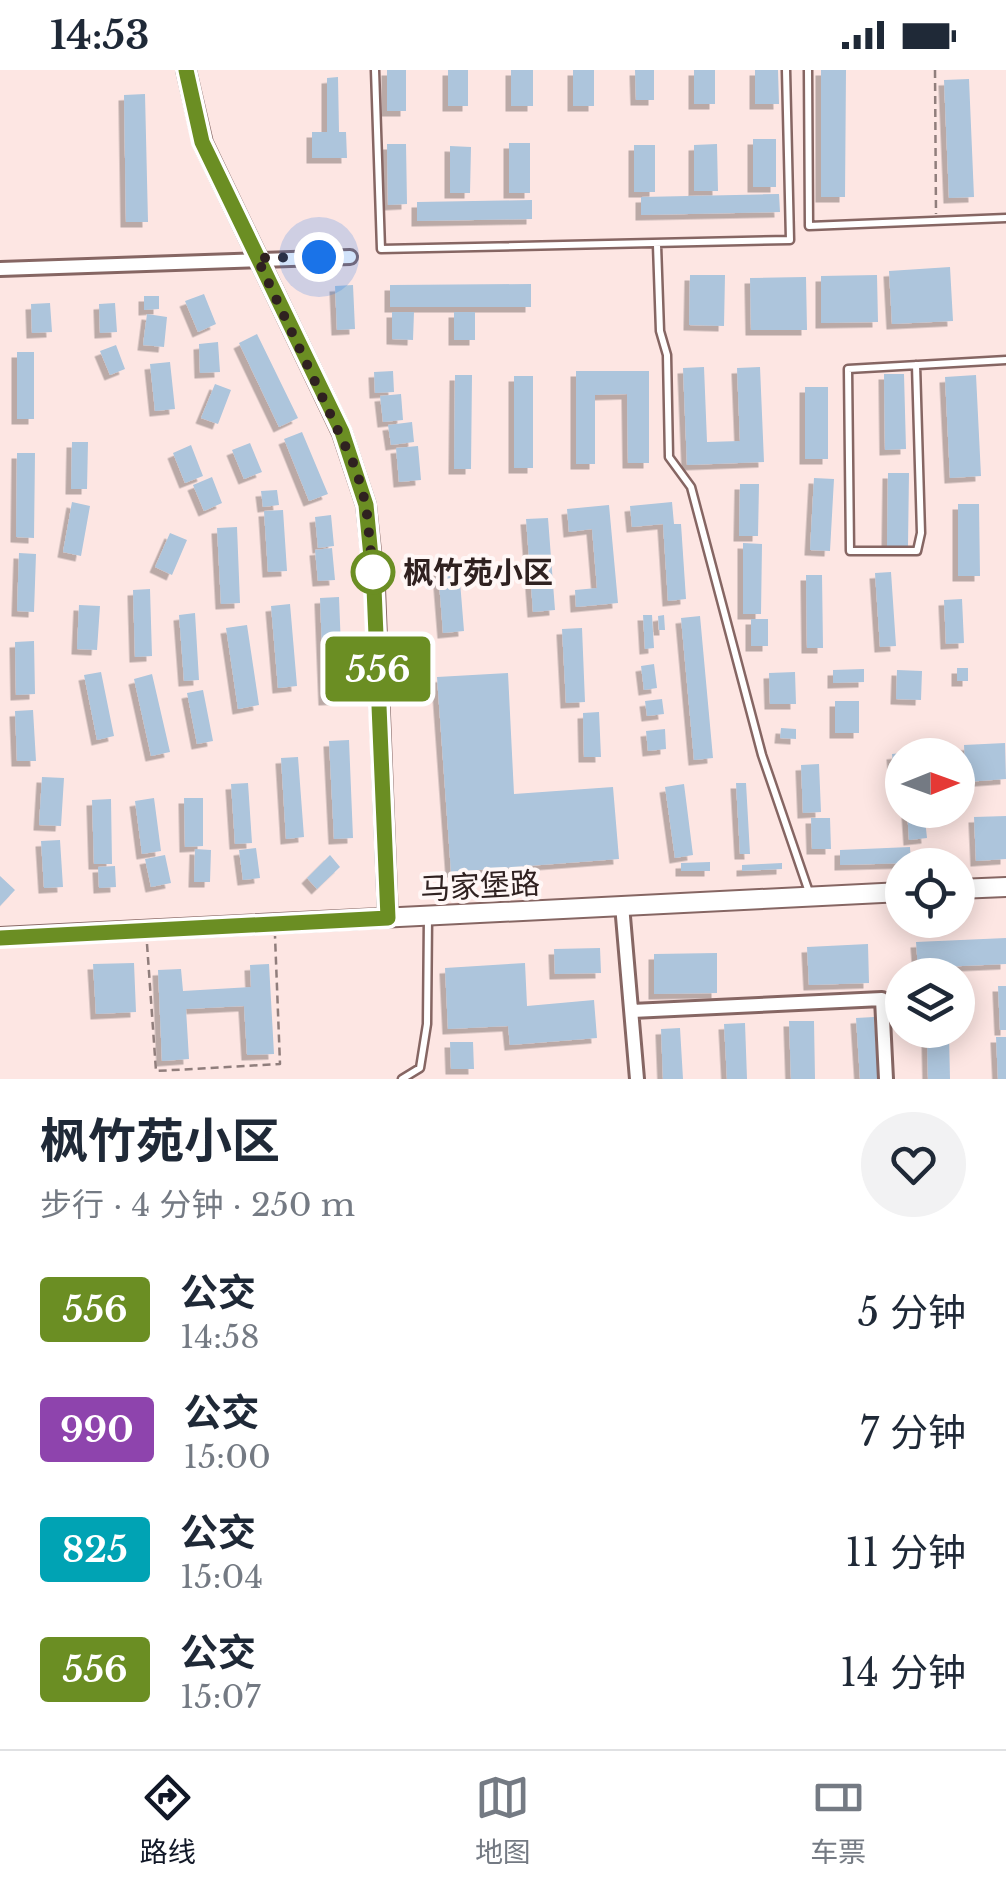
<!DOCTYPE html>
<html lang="zh">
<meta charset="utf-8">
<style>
body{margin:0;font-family:"Libre Baskerville","Noto Sans SC",serif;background:#f2f2f3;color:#1f2937;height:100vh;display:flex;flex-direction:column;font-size:38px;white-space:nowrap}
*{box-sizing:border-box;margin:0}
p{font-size:32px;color:#747a83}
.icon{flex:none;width:55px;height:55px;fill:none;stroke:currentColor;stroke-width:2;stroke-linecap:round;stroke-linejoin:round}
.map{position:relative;height:1009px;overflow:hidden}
.drawer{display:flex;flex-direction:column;background:#fff;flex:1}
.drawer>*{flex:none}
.badge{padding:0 20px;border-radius:8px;font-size:35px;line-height:65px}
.needle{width:65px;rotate:89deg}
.fabs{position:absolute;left:885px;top:668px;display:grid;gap:20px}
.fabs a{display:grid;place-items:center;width:90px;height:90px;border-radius:50%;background:#fff;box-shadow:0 5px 25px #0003;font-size:50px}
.you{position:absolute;width:50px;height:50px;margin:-25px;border:8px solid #fff;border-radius:50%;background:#1a73e8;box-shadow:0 0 0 15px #1a73e833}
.map>.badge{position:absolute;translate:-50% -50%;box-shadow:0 0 0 5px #fff}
.round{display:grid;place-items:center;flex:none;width:105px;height:105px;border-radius:52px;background:#f2f2f3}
.overview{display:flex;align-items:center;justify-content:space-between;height:170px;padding:0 40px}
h1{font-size:48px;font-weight:700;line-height:75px}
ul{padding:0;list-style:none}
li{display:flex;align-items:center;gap:30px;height:120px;padding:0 40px}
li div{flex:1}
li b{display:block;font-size:38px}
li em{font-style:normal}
li .badge{min-width:110px;font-weight:700;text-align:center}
.status{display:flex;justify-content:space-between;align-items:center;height:70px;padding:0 50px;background:#fff;direction:ltr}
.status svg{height:28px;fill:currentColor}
.tab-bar{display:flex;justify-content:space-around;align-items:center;height:140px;border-top:2px solid #e0e1e3;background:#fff;font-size:28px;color:#747a83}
.tab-bar a{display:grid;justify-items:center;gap:5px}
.tab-bar .on{color:#111827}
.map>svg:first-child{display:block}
.building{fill:#adc5dc;filter:url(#shadow)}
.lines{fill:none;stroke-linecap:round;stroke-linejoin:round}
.lane-casing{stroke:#866663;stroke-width:11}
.street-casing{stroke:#866663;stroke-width:18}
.secondary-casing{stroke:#866663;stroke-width:22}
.path{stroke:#907e7c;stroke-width:2.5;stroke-dasharray:8 5;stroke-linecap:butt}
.lane{stroke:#fff;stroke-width:6}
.street{stroke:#fff;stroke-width:12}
.secondary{stroke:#fff;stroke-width:18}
.line-casing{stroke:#fff;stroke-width:22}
.line{stroke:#6b8e23;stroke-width:15}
.walk{stroke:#2f2120;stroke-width:10;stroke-dasharray:0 18}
.stop-dot{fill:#fff;stroke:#6b8e23;stroke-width:5}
.labels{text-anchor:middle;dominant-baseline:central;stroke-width:8;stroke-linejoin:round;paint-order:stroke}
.stop-label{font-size:30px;font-weight:bold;fill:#2f2120;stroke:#fff7f6;text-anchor:start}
.street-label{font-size:30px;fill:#2f2120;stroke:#fff7f6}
</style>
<div class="status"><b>14:53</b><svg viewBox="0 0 49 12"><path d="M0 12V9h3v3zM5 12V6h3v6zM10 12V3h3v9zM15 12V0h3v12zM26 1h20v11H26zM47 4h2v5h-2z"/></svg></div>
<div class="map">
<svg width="1006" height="1009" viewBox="0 0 1006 1009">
<defs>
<filter id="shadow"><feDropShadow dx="-5.5" dy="5.5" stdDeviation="0" flood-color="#0004"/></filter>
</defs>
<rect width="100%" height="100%" fill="#fde6e3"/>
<!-- building -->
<path class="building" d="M387,0H406V41H387Z
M448,0H468V36H448Z
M511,0H533V36H511Z
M573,0H594V36H573Z
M635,0H654V30H636Z
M694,0H715V34H694Z
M755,0H778L779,34H755Z
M821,0H846L845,127H821Z
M338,7L339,62H346L347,88H312V62H327V8Z
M969,9L974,127L949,128L944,10Z
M145,24L148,152H126L124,25Z
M753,69H776V117H753Z
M509,73H530V123H509Z
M387,74H406L407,134L388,135Z
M717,74L718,121H694V75Z
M634,75H655V122H634Z
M450,76L471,77L470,123H450Z
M779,124L780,142L641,145V127Z
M532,130V149L417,151V132Z
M950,197L953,251L892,254L889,201Z
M690,205H725L724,256L689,255Z
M877,205L878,252L821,253V206Z
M806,207L807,260H751L750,208Z
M531,214V237H390V215Z
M353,215L355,259L337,260L335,216Z
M204,224L216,254L198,262L185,231Z
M144,226H159V239L144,240Z
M50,233L52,262L32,263L31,234Z
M115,233L117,262L100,263L99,234Z
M392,242H414L413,270L392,269Z
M454,242H475V270H454Z
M147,244L167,247L164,277L143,275Z
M257,264L298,348L279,357L239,273Z
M218,272L220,302L200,303L199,274Z
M116,275L125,299L110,305L100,281Z
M17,282H34V349H17Z
M170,292L175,339L155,341L150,294Z
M704,297L707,372L740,371L737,298L760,297L764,392L687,395L683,298Z
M393,301L394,322L375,323L374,302Z
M576,301H649V393H628L627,324L595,325V394H576Z
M884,304H904L906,379L885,380Z
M455,305H472L471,399H454Z
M976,305L981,406L950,408L945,307Z
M514,306H533V398H514Z
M215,314L231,320L218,354L201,348Z
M805,317H828V389H805Z
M401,324L403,350L383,352L380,326Z
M412,352L414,372L391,375L388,355Z
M302,362L328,424L309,431L284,369Z
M72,372H88L87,419H71Z
M250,373L262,402L244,409L232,380Z
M191,375L203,406L185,413L173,383Z
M418,376L421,410L399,412L396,378Z
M17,383H35L34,468L16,467Z
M888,403H909L908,476H887Z
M212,407L222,433L204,441L193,415Z
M814,408L834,409L830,481L810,480Z
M740,414H759L758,466H739Z
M277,420L279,435L263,437L261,421Z
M72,432L90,436L81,486L63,482Z
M672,432L674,454H681L686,529L668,531L663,454L632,457L630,436Z
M958,434H979L980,506H958Z
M609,435L618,533L576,537L575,520L597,518L592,459L569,462L567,439Z
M283,440L287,501L268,502L264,441Z
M331,445L334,476L318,478L315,447Z
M548,448L555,540L533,542L526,449Z
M237,457L240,533L221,534L217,458Z
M170,463L187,470L172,505L155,497Z
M743,473L762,474L761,544H743Z
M332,478L335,510L318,511L315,480Z
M19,483L36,484L34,542L17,541Z
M459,499L464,561L443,563L438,500Z
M891,502L896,576L880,577L875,503Z
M806,505H822L823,578H807Z
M150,519L152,586L135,587L133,520Z
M339,527L343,629L324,630L320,528Z
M962,529L964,573L946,574L944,530Z
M290,534L297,616L278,618L271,536Z
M79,535L100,536L97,580L77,579Z
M195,543L199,610L184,611L179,545Z
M643,545H652L654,578L645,579Z
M664,545L665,560H659L658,546Z
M700,546L713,688L694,690L681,548Z
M751,549H768V576H751Z
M247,555L259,635L238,639L226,558Z
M582,558L585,632L566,633L562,559Z
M34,571L35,624L16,625L15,572Z
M654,594L657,618L644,620L641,596Z
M957,598H968V611H957Z
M864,599V612L833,613V600Z
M897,600L922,601L921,630L896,629Z
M101,602L114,666L97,670L84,605Z
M795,602L796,634H770L769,603Z
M508,603L514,724L613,717L619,789L451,802L437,607Z
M152,604L170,682L151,686L134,609Z
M203,620L213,671L197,674L187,623Z
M662,629L664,644L647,646L645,631Z
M835,631H859V663H835Z
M33,640L36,691H17L15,641Z
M599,642L601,687H584L583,643Z
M781,658L796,659V669L780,668Z
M665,659L666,679L648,681L646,661Z
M349,670L353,768L334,769L329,671Z
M1005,673L1006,709L966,712L964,675Z
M902,683V724L896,725L892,684Z
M298,687L304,767L286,769L281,688Z
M819,694L821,742L803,743L801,695Z
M42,707L64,708L61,756L39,755Z
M248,713L252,773L235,774L231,714Z
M736,713H746L750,784H740Z
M684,714L693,785L675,788L665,717Z
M154,728L161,781L142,784L135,731Z
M184,728H203V776L185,777Z
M111,729L112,794H94L92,730Z
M907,740H924L927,768L909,770Z
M1006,746V789L976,791L974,747Z
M811,748H830L831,779H812Z
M60,770L63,817L44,818L41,771Z
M910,777L911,793L840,795V780Z
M256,778L260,808L243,810L239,780Z
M195,779L211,780L210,812H194Z
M165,785L171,813L151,817L145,789Z
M330,785L340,797L317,819L307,808Z
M710,792V801H681V793Z
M782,793V799L742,801V795Z
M115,796L116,817L99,818L98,797Z
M0,806L15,820L0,836Z
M1006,868V894L918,898L916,872Z
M868,874L869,913L809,915L807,877Z
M600,878L601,903L555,904L554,879Z
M717,883V923L654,924V884Z
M134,893L136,942L96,944L93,894Z
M525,893L527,936L594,930L597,968L510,975L508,956L448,959L445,898Z
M269,894L274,984L247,985L244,936L186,939L189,989L162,991L158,900L181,899L183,921L251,917L250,895Z
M998,916H1006V960H1000Z
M874,947L878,1009H860L856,948Z
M789,951H814L815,1009H791Z
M745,953L747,1009H727L724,954Z
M680,958L683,1009H663L661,959Z
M949,964L950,1009H928L927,965Z
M996,967H1006V1009H998Z
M450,972H473L474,999H451Z"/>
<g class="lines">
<defs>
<path id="lane" d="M375,0L381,179L790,170L786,0
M808,0L809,156L1006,148
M657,175L660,261L667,285L669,387L691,417L762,685L810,825
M916,295L921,463L917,481H850L848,299L1006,290
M402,1009L420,998L427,954L428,847"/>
<path id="street" d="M0,199L350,187
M622,835L637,1009
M632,941L882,929L886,1009"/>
<path id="secondary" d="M186,0L203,73L342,363L366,435L375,518L388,848
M958,819L1006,817
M0,867L902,822"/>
</defs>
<!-- lane casing -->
<use href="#lane" class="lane-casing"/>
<!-- street casing -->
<use href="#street" class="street-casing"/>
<!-- secondary casing -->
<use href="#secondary" class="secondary-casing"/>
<!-- path -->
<path class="path" d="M935,0L936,144
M147,874L156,1001L280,994L275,866"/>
<!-- lane -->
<use href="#lane" class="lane"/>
<!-- street -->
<use href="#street" class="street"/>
<!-- secondary -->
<use href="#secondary" class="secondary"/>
</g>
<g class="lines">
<defs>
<path id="line" d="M0,868L388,848L374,518L366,435L342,362L202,72L186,0"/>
</defs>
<!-- line casing -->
<use href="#line" class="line-casing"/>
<!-- line -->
<use href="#line" class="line"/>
<!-- walk -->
<path class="walk" d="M319,187L257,188L356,399L366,435L373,502"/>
</g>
<!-- markers -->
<circle class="stop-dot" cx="373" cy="502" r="20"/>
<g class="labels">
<!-- stop labels -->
<g class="stop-label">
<text x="403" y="502">枫竹苑小区</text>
</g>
<!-- street labels -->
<g class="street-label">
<text transform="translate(480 816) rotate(-3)">马家堡路</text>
</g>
</g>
</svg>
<div class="fabs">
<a><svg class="needle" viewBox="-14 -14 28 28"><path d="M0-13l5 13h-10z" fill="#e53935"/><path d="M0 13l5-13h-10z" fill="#747a83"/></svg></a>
<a><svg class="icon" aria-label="locate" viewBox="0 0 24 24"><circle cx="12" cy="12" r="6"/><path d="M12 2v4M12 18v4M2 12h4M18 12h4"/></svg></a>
<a><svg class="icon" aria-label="layers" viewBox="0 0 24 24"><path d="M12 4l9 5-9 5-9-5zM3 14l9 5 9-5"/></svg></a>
</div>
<div class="you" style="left:319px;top:187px"></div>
<b class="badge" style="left:378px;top:599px;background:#6b8e23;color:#fff">556</b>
</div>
<section class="drawer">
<div class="overview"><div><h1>枫竹苑小区</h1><p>步行 · 4 分钟 · 250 m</p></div><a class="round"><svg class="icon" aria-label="heart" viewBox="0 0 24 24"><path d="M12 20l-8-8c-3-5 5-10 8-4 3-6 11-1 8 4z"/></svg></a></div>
<ul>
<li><span class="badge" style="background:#6b8e23;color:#fff">556</span><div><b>公交</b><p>14:58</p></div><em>5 分钟</em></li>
<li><span class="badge" style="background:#8e44ad;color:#fff">990</span><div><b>公交</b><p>15:00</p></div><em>7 分钟</em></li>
<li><span class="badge" style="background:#00a3b4;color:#fff">825</span><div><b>公交</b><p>15:04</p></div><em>11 分钟</em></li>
<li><span class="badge" style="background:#6b8e23;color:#fff">556</span><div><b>公交</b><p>15:07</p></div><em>14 分钟</em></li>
</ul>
</section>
<nav class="tab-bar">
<a class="on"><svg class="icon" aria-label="directions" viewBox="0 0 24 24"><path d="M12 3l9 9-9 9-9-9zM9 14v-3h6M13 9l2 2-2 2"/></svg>路线</a>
<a><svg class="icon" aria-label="map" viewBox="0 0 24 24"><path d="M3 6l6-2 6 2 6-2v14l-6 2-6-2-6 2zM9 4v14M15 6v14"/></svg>地图</a>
<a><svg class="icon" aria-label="tickets" viewBox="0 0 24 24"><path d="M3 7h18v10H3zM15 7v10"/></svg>车票</a>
</nav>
